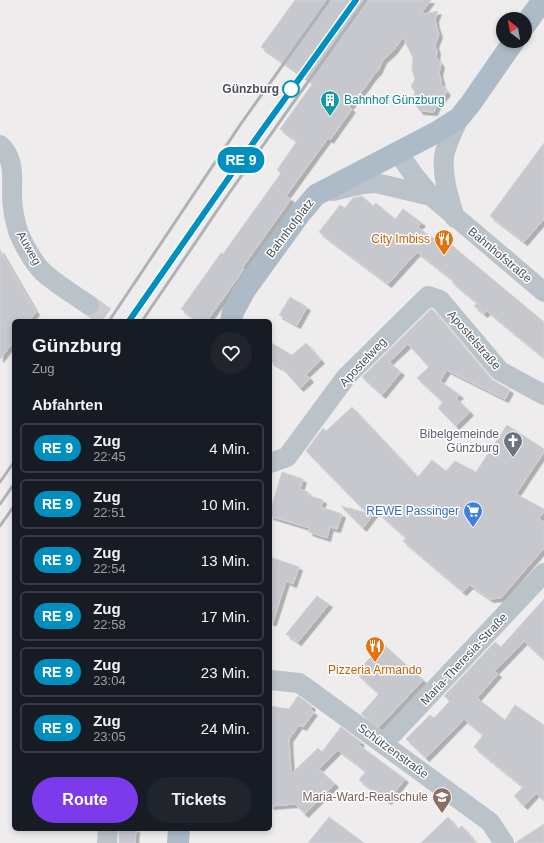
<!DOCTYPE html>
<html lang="de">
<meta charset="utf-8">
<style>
body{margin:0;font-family:Helvetica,sans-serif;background:#20242c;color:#f1f3f6;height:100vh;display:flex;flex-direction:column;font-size:15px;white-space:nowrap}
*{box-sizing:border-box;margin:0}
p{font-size:13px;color:#9ea1a6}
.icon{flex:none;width:22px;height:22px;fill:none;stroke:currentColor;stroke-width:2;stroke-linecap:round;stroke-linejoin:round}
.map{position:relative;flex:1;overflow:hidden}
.sheet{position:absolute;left:12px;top:319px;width:260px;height:512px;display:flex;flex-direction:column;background:#171b24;border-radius:6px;box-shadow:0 2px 6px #0003}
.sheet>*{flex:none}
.badge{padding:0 8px;border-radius:13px;font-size:14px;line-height:26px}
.needle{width:26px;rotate:329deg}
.fabs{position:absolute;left:496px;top:12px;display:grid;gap:8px}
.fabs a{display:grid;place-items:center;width:36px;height:36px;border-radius:50%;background:#171b24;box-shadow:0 2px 6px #0003;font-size:20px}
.map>.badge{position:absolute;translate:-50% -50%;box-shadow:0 0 0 2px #fff}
h2{padding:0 20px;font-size:15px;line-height:36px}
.round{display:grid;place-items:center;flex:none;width:42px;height:42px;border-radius:21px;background:#20242c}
.overview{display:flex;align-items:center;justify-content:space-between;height:68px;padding:0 20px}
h1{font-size:19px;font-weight:800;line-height:30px}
.cta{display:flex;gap:8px;margin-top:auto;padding:8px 20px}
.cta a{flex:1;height:46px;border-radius:24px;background:#7c3aed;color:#fff;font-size:16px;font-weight:800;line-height:46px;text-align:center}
.cta a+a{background:#20242c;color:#f1f3f6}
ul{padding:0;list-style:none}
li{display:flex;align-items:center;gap:12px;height:50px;margin:0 8px 6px;padding:0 12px;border:2px solid #363941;border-radius:6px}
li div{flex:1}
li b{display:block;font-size:15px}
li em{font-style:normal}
li .badge{min-width:44px;font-weight:700;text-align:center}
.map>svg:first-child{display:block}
.building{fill:#c7c8ce;stroke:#d0d2d7;filter:url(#shadow)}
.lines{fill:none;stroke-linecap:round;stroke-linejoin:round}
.minor-tunnel{stroke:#cccdce;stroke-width:20;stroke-dasharray:20 10;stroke-linecap:butt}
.minor{stroke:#bbc3ca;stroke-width:20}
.major{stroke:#adbbc8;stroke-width:22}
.rail{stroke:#aeb1b5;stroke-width:3}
.line-casing{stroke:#fff;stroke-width:9}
.line{stroke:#008fbf;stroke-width:6}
.stop-dot{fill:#fff;stroke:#008fbf;stroke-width:2}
.labels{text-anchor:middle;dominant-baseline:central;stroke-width:3;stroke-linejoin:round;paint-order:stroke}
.stop-label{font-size:12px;font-weight:bold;fill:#464f57;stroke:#fff;text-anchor:end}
.culture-label{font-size:12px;fill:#0d838f;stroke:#fff;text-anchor:start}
.street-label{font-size:12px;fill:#464f57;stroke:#fff}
.food-label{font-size:12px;fill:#c56008;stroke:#fff;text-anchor:end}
.worship-label{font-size:12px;fill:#5b616d;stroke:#fff;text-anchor:end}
.shop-label{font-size:12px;fill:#366cbe;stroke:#fff;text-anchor:end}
.education-label{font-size:12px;fill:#785e54;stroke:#fff;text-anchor:end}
</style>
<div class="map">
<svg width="544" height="843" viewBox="0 0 544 843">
<defs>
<filter id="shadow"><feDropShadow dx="3.5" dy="3.5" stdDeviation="0" flood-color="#0004"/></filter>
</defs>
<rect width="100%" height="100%" fill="#eeecec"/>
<!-- building -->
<path class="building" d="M295,0H431L420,15L438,11L435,19L436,25L439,34L435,45L437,51L436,57L441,64L439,73L441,80V84L447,92L437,105L434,112L420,111L412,100L415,92L411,86L415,79L412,70L413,58L403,37L393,51L383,60L378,71L373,76L366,86L349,107L352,109L330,140L328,138L286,196L291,199L242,268L244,269L207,321H198L181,309L221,253L223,254L281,173L277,170L297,141L280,129L313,83L261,47Z
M544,143V219L524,242L490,216Z
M362,196L373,206L376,203L395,219L403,209L422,223L417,227L439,242L443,238L544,322V358L487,311L484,314L474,306L477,303L452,282L453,280L417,252L388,284L319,232L340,205L345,208L353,198Z
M0,250L36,312L29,321H14V341L0,359Z
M290,297L307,307L297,325L279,315Z
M431,309L433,310L491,379L510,390L505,399L447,370L440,381L460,395L456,398L470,412L456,426L438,408L443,402L417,378L429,367L408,344L389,362L401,372L382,395L362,377Z
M270,342L292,355L306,343L321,360L306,374L310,379L300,388L283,369L270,361Z
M352,407L418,477L432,460L446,471L455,461L476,472L507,425L544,449V452L516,494L544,509V512L539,518L544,523V548L501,598L490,599L470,585L463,592L403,541L406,538L376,511L363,528L341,506L367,513L306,451L323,428L326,431Z
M282,472L303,479L300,489L308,492L307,495L323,500L321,507L342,514L337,529L330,527L327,538L309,532L310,528L270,516V512Z
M270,557L299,567L293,584L286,581L273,622H270Z
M317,596L329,604L298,642L286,634Z
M544,599V660L524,641L495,671L498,674L477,698L505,720L515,705L544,725V801L536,793L524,806L514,796L523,787L474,747L483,735L464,719L426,758L406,739L430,715L434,718L450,701L444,696L495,642L501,647Z
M383,644L423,680L379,727L361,714L379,694L356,673Z
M298,696L312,706L310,710L314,712L303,727L299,725L289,739L291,774L318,748L322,752L341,727L361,742L359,745L405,779L388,801L359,780L366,771L338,750L319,769L335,784L305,814L295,804L270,806V706L289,709Z
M329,817L364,843H308Z
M448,817L458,829L462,826L476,843H421Z
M544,824V843H515Z
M119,829H136L135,843H119Z"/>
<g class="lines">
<!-- minor-tunnel -->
<path class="minor-tunnel" d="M89,305L111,321"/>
<!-- minor -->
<path class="minor" d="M0,145C15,159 12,177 12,194C12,207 15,222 19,234C25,247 33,263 44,273C58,285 74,295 89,305
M398,152L413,174L431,196L544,292
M333,191L363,184L376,183L431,196
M455,218C449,198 442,177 444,156C446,145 454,129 459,118
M270,463L287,457L346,377L428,296L440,300L500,371L544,395
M270,680L299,683L309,690L490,822L504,843
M383,744L544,573
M107,843L108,829"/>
<!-- major -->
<path class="major" d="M525,25L543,0
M231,321L233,312L245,290L299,215L316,195L437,132L459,118L471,103L514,41
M178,843L179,829"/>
<!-- rail -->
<path class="rail" d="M109,321L240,125L329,0
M129,321L258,136L356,0
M142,321L225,199L366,0
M0,482L14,462
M0,504L14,484
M0,526L14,506"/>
</g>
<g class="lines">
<defs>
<path id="line" d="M129,321L258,136L356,0"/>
</defs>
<!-- line casing -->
<use href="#line" class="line-casing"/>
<!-- line -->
<use href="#line" class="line"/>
</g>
<!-- icons -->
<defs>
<symbol id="building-pin" viewBox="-11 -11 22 30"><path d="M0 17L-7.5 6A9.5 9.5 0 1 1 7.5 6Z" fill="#0f9aa8" stroke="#fff"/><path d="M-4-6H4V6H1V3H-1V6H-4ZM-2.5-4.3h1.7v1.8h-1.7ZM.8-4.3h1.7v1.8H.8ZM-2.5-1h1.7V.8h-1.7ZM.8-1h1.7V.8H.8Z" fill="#fff"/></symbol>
<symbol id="restaurant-pin" viewBox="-11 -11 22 30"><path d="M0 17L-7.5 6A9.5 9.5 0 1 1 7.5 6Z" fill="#e8710a" stroke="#fff"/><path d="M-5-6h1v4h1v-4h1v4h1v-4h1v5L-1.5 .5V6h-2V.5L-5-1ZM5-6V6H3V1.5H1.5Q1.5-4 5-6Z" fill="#fff"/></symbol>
<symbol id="church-pin" viewBox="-11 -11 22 30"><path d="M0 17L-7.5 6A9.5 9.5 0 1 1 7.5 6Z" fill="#6b7280" stroke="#fff"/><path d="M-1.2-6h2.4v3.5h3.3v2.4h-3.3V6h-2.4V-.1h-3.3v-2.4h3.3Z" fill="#fff"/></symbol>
<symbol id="supermarket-pin" viewBox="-11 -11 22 30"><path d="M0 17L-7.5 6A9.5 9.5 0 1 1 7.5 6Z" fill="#3f7fe0" stroke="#fff"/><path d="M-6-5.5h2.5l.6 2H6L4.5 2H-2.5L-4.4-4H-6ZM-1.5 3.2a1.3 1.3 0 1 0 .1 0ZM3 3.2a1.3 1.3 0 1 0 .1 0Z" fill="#fff"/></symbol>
<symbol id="school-pin" viewBox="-11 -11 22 30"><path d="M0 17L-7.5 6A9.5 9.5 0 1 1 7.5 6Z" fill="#8d6e63" stroke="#fff"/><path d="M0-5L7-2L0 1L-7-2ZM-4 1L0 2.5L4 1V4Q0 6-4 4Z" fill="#fff"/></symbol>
</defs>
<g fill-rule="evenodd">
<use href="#building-pin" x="319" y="89" width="22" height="30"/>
<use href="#restaurant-pin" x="433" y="228" width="22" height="30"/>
<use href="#church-pin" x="502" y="430" width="22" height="30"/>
<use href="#supermarket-pin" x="462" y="500" width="22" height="30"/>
<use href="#restaurant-pin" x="364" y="635" width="22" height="30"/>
<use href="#school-pin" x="431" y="786" width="22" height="30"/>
</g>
<!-- markers -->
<circle class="stop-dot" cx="291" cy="89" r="8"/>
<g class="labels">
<!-- stop labels -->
<g class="stop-label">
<text x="279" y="89">Günzburg</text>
</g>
<!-- culture labels -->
<g class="culture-label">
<text x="344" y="100">Bahnhof Günzburg</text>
</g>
<!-- street labels -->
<g class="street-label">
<text transform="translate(290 228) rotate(-53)">Bahnhofplatz</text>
<text transform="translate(29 248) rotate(61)">Auweg</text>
<text transform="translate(500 255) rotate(40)">Bahnhofstraße</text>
<text transform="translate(474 340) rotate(49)">Apostelstraße</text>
<text transform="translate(363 362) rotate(-47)">Apostelweg</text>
<text transform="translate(464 659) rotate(-47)">Maria-Theresia-Straße</text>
<text transform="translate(393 751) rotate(36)">Schützenstraße</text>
</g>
<!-- food labels -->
<g class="food-label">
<text x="430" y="239">City Imbiss</text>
<text x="375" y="670" text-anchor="middle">Pizzeria Armando</text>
</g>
<!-- worship labels -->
<g class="worship-label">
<text x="499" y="434">Bibelgemeinde<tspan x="499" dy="14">Günzburg</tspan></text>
</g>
<!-- shop labels -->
<g class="shop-label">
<text x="459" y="511">REWE Passinger</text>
</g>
<!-- education labels -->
<g class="education-label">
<text x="428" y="797">Maria-Ward-Realschule</text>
</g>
</g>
</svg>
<div class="fabs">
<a><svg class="needle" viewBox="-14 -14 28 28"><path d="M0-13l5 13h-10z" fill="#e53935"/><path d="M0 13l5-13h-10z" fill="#9ea1a6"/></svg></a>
</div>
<b class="badge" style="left:241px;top:160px;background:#008fbf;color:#fff">RE 9</b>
<section class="sheet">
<div class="overview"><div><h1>Günzburg</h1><p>Zug</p></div><a class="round"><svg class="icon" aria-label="heart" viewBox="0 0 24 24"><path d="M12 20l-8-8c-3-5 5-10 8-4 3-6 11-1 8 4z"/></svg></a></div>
<h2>Abfahrten</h2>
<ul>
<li><span class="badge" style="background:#008fbf;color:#fff">RE 9</span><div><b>Zug</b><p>22:45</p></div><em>4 Min.</em></li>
<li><span class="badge" style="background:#008fbf;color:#fff">RE 9</span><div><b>Zug</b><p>22:51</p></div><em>10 Min.</em></li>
<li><span class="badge" style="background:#008fbf;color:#fff">RE 9</span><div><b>Zug</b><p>22:54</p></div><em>13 Min.</em></li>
<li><span class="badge" style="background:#008fbf;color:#fff">RE 9</span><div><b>Zug</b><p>22:58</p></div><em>17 Min.</em></li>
<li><span class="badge" style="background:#008fbf;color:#fff">RE 9</span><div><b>Zug</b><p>23:04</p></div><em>23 Min.</em></li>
<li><span class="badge" style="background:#008fbf;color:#fff">RE 9</span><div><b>Zug</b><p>23:05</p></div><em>24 Min.</em></li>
</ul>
<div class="cta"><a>Route</a><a>Tickets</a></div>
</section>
</div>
